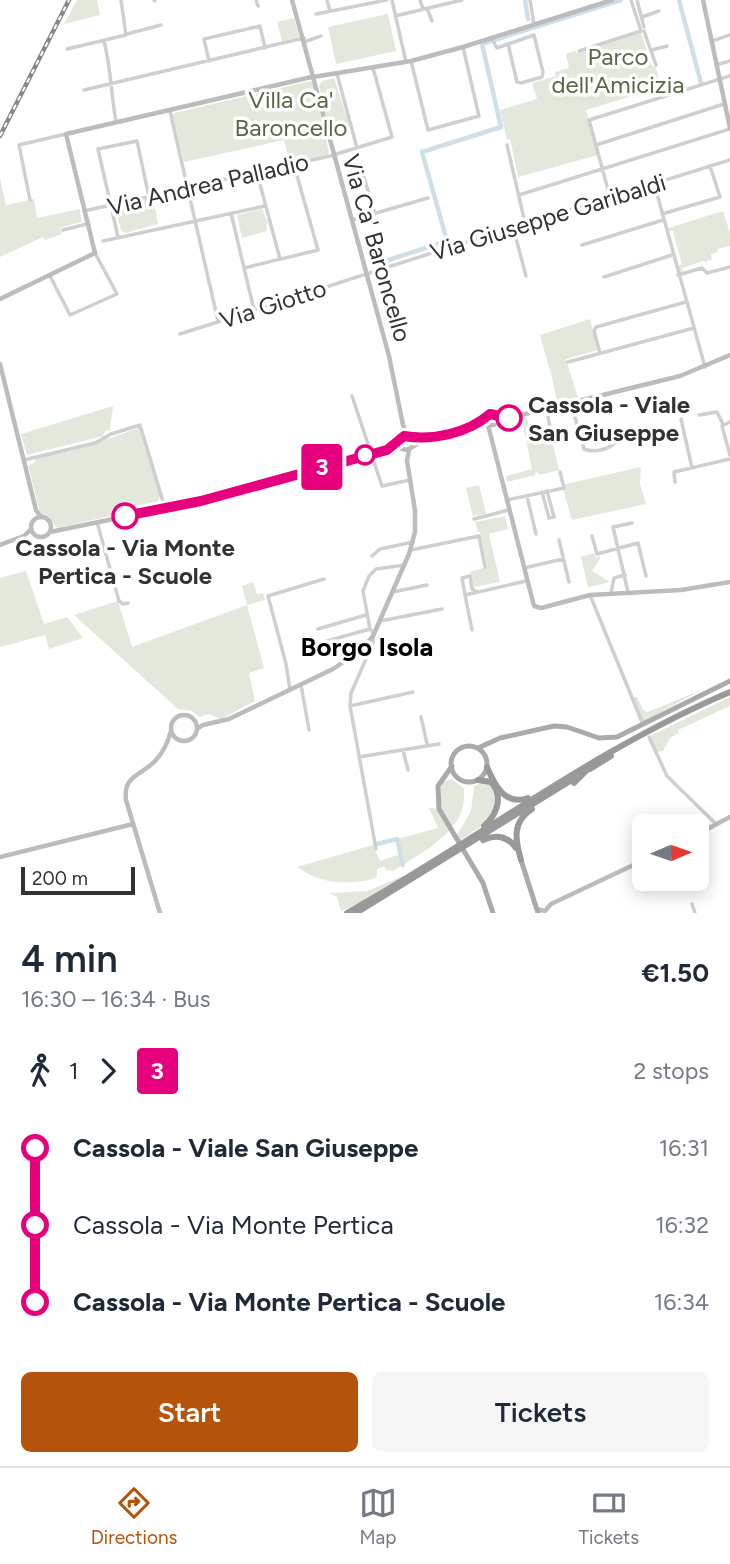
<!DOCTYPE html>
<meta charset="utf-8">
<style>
body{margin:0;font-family:Figtree,sans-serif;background:#f6f6f7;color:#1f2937;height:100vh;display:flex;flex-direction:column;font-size:26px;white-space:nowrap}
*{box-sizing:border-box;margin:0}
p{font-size:23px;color:#747a83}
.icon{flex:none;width:38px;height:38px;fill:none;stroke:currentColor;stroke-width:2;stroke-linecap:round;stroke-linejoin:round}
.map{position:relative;height:913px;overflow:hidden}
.panel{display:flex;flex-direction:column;background:#fff;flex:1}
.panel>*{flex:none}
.badge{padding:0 14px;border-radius:5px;font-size:24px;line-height:46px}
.needle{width:46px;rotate:88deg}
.fabs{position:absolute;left:632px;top:814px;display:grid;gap:14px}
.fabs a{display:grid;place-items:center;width:77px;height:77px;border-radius:10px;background:#fff;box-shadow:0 4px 18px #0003;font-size:35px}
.scale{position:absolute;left:21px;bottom:18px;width:114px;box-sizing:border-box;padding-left:7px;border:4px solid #323232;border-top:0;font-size:19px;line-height:24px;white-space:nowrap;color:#323232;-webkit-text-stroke:5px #fff;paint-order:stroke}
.map>.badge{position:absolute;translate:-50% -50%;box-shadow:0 0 0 4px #fff}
.legs{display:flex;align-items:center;gap:10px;height:77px;padding:0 21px;font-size:23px}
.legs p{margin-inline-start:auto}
.headline{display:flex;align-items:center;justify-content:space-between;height:119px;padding:0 21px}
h1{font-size:38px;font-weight:600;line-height:52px}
.button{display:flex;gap:14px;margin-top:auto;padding:14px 21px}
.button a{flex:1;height:80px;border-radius:10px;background:#b45309;color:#fff;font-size:28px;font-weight:600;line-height:80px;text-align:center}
.button a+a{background:#f6f6f7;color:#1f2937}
ul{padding:0 21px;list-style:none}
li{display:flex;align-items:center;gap:24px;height:77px;font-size:26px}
li i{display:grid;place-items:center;width:10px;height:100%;margin:0 9px;background:currentColor}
li i::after{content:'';width:18px;height:18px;margin:-9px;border:5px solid;border-radius:50%;background:#fff}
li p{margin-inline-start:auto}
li:first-child i{background:linear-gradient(#0000 50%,currentColor 0)}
li:last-child i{background:linear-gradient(currentColor 50%,#0000 0)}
.tab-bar{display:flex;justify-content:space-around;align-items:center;height:98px;border-top:2px solid #e0e1e3;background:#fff;font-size:19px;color:#747a83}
.tab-bar a{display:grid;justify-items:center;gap:4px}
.tab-bar .on{color:#b45309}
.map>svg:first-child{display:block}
.green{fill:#e2e8dc}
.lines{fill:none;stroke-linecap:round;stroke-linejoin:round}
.canal{stroke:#cedfe8;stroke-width:4.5}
.street{stroke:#cfcfcf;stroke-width:3.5}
.secondary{stroke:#bcbcbc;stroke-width:4.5}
.primary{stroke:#aaa;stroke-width:5}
.highway{stroke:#999;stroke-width:6}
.rail-casing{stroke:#878787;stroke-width:4.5}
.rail{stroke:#fff;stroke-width:2;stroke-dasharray:5;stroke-linecap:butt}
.line-1-casing{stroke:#fff;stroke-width:16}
.line-1{stroke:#e6007e;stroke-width:10}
.stop-1-dot{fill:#fff;stroke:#e6007e;stroke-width:3.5}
.labels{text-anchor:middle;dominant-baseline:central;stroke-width:7;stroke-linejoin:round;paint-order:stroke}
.park-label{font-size:24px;fill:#566944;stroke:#fff}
.street-label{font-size:24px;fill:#323232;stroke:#fff}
.stop-label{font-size:24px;font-weight:bold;fill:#323232;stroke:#fff;text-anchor:start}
.neighbourhood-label{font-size:26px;font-weight:bold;fill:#000;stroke:#fff}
</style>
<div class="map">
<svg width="730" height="913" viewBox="0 0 730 913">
<rect width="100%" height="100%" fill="#fff"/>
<!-- green -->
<path class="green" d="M77,0H97L100,15L64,24Z
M388,14L396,51L336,64L328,27Z
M294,18L299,37L282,41L277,22Z
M641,33L652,66H655L662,87L586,110L598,155L518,177L510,139L507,140L500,110L537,99L532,83L556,76L555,72L569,68L566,54L575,51L576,53Z
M334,78L350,128L330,133L319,86L322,81Z
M310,81L314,83L329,153L327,155L290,163L284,140L184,162L173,117L174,113Z
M0,178L6,205L34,199L37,218L80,209L81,222L60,228L62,234L45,240L43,237L0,257Z
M153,197L158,224L125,233L121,230L116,211L119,205Z
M262,209L268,223L266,224L267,231L242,238L237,215Z
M723,211L730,233V246L717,249L718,252L711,254L712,260L706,261L707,264L704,261L682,268L683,271L680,272L678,266L682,264L673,231H669L668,228Z
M590,319L598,350L566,359L578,398L557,404C554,379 546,359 540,335Z
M113,406L110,430L105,431L103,436L27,455L21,434Z
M526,415L535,445L552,441L559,470L540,475L536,471L535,475L507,482L506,476L532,469L521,416Z
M141,427L162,495L158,500L159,505L57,528L52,522L49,523L46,517L41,516L28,465L34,463L37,457L110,438Z
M641,467L640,484L646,504L572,520L562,485Z
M479,485L486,514L473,516L466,488Z
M505,516L508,529L489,534L500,582L474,587L470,572L487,567L480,532H478L475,522Z
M594,553L595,557H601L592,571L610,582L588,587L581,557Z
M26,571L44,624L67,617L83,638L49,649L45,635L0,647V578Z
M253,582L257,594L263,593L265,600L247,605L264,668L249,673L255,701L221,719L209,714L199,717L192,711L178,709L74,615L118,601L132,647L247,605L242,586Z
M701,690L643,722L633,697H637L643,710L648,712Z
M730,697V706L678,730L679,733L670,738L663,751L656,752L650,736Z
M452,779L464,789C465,803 462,817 452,827C442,812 436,800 443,782Z
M487,781L496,788L494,812L482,826L460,840L457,835L471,811L474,786Z
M429,808H436L449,831L431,847L393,871L386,870L384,866L377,869V877L373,879C346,885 320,884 297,867L373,845L380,861L401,854L397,839L438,828Z
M406,875L361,902L341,911L337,897L329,893L367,891Z"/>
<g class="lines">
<!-- canal -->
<path class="canal" d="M525,0L528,19
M679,0L701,83
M485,43L621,0
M373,265L447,241L422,152L501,127L482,44
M377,844L397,839L403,865"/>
<!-- street -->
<path class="street" d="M154,0L155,1
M256,0L258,6
M327,0L330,11
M392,0L406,62
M420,0L423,9
M530,0L534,24
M631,0L640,28
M637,0L644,27
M427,8L432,21
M316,14L387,0
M395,16L462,0
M642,17L659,11
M644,31L656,65
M127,34L161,25
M492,39L497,48L534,35L543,72L542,77L521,83L517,82L508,44
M104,41C111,68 111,94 116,122
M712,41L730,35
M304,42L321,36
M67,49L126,35L121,0
M652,50L667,46
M579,51L641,31
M209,61L204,39L260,26L265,48
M411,61L428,130L479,116L463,47
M716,65L730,61
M337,74L357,148
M84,90L304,38
M170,111L218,321
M507,145L525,223
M596,145L724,104
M257,173L280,259
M363,174L375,214
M654,183L705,367
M519,195L730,129
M610,197L589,120L730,76
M30,200L19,145L66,134
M84,211L330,156L392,137L373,68
M231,213L254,310
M662,214L720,197L710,166
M352,220L428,198
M513,227L526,276
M63,230L87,224
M118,237L98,149L137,141L149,197
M103,241L265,206
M582,245L663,220
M244,268L318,250L294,165
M678,275L702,268L707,273L730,267
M50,276L70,315L117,294L95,253
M604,277L672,255
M180,334L438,251L730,160
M600,353L594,331L596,327L686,302
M568,362L694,328
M352,396L382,486L410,480
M571,403L584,449C595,453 610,450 617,440
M699,415L717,412L723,424
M548,417L553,441
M681,419L692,468
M730,422L722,426L730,455
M24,460L95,443L111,434L140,425L165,508
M675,482L674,472L730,459
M542,492L549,518L554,517L547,491
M527,496L536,534
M507,500L564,488L560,472
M474,519L509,510
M97,522L119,601L123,604L128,603
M592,536L597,554L638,543L646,576
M559,540L569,582
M411,550L479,536L485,567
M372,556L380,549L413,542
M524,568L563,559
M393,592L427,585
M477,592L472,589L470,576L462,578L465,595L526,581
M628,592L613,527L632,523
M611,593L614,578L625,575
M465,595L472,630
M590,595L642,722
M380,621L442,609
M318,629L366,615
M374,634L370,629L363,591L369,576L376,569L405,565
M373,637V643L351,693L350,706L376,849
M316,644L370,629
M301,685L309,730
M290,690L286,664L268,596L324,579
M350,706L413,692
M421,717L427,744
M649,737L667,776L716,824
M403,750L408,770
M359,757L439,744
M692,904L695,913"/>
<!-- secondary -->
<path class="secondary" d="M292,0L389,356L403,425L408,437
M703,0L730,128
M0,299L95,253L66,134L307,78L411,61L463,47L612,0
M0,364L36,510L41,517
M480,423L490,414L505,417
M488,425L534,606L541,608L590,595L681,590L730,582
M391,447L404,436L422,439
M31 527a10 10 0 1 1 20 0a10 10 0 1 1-20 0Z
M50,532L201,501L365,455L398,448L407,450L426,439L477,425H494L497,421L509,418L680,376L730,355
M0,545L24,536L31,529
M171 728a13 13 0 1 1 26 0a13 13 0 1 1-26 0Z
M197,729L203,725L229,719L333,669L361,650L373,636L409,554L415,532V510L407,461L409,450
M696,835L730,817
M0,857L133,824
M537,909L545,911L551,904L644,860
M160,913L126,800C123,775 141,776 155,761C163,753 168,742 171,731"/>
<!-- primary -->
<path class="primary" d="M451 764a18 18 0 1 1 36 0a18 18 0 1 1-36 0Z
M478,748L500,738L554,726L567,727L599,738L617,737L730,681
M452,766L438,786L439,809L483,883L493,913
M521,860L538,913"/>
<!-- highway -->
<path class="highway" d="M487,767C495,786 505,806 528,798
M590,769L611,756
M478,780L491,782C504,796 497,815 484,826
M574,783L586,771
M483,840C495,834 508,836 516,848
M521,860C515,839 512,822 532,809
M347,913C476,841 593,750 730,692
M356,913L575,778"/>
<defs>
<path id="rail" d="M0,136L69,0"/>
</defs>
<!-- rail casing -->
<use href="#rail" class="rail-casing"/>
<!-- rail -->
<use href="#rail" class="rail"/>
</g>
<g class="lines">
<defs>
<path id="line-1" d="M125,516L201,501L387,450L404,436C433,441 468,433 490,414L509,418"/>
</defs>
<!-- line-1 casing -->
<use href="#line-1" class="line-1-casing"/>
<!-- line-1 -->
<use href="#line-1" class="line-1"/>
</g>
<!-- markers -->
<g class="stop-1-dot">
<circle cx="509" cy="418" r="12"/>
<circle cx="365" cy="455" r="9"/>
<circle cx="125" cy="516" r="12"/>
</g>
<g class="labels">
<!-- park labels -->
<g class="park-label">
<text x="618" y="56">Parco<tspan x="618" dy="28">dell'Amicizia</tspan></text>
<text x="291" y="99">Villa Ca'<tspan x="291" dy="28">Baroncello</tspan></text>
</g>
<!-- street labels -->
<g class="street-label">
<text transform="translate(208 184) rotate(-13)">Via Andrea Palladio</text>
<text transform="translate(548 217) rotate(-17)">Via Giuseppe Garibaldi</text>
<text transform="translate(377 248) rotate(74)">Via Ca' Baroncello</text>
<text transform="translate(273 304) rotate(-18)">Via Giotto</text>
</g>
<!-- stop labels -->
<g class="stop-label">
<text x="528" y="404">Cassola - Viale<tspan x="528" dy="28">San Giuseppe</tspan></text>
<text x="125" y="547" text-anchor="middle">Cassola - Via Monte<tspan x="125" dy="28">Pertica - Scuole</tspan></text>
</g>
<!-- neighbourhood labels -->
<g class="neighbourhood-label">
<text x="367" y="647">Borgo Isola</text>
</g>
</g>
</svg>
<div class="fabs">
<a><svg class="needle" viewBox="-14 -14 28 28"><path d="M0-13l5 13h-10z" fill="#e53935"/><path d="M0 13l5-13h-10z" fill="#747a83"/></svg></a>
</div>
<div class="scale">200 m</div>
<b class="badge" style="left:322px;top:467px;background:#e6007e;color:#fff">3</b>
</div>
<section class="panel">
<div class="headline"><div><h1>4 min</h1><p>16:30 – 16:34 · Bus</p></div><b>€1.50</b></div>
<div class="legs"><svg class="icon" aria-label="walk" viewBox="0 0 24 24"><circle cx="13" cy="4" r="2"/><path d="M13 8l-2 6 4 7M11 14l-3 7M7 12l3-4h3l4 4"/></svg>1<svg class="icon" aria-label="forward" viewBox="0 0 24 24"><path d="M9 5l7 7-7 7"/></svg><b class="badge" style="background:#e6007e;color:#fff">3</b><p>2 stops</p></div>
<ul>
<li><i style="color:#e6007e"></i><b>Cassola - Viale San Giuseppe</b><p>16:31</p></li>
<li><i style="color:#e6007e"></i><span>Cassola - Via Monte Pertica</span><p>16:32</p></li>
<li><i style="color:#e6007e"></i><b>Cassola - Via Monte Pertica - Scuole</b><p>16:34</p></li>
</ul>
<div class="button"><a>Start</a><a>Tickets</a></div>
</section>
<nav class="tab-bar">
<a class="on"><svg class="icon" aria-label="directions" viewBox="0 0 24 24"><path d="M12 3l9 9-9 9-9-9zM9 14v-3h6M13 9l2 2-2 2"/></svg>Directions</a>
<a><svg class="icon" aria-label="map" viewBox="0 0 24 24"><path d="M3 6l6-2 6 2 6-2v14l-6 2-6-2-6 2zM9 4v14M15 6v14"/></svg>Map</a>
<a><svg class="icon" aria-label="tickets" viewBox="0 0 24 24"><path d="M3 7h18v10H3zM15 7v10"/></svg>Tickets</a>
</nav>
